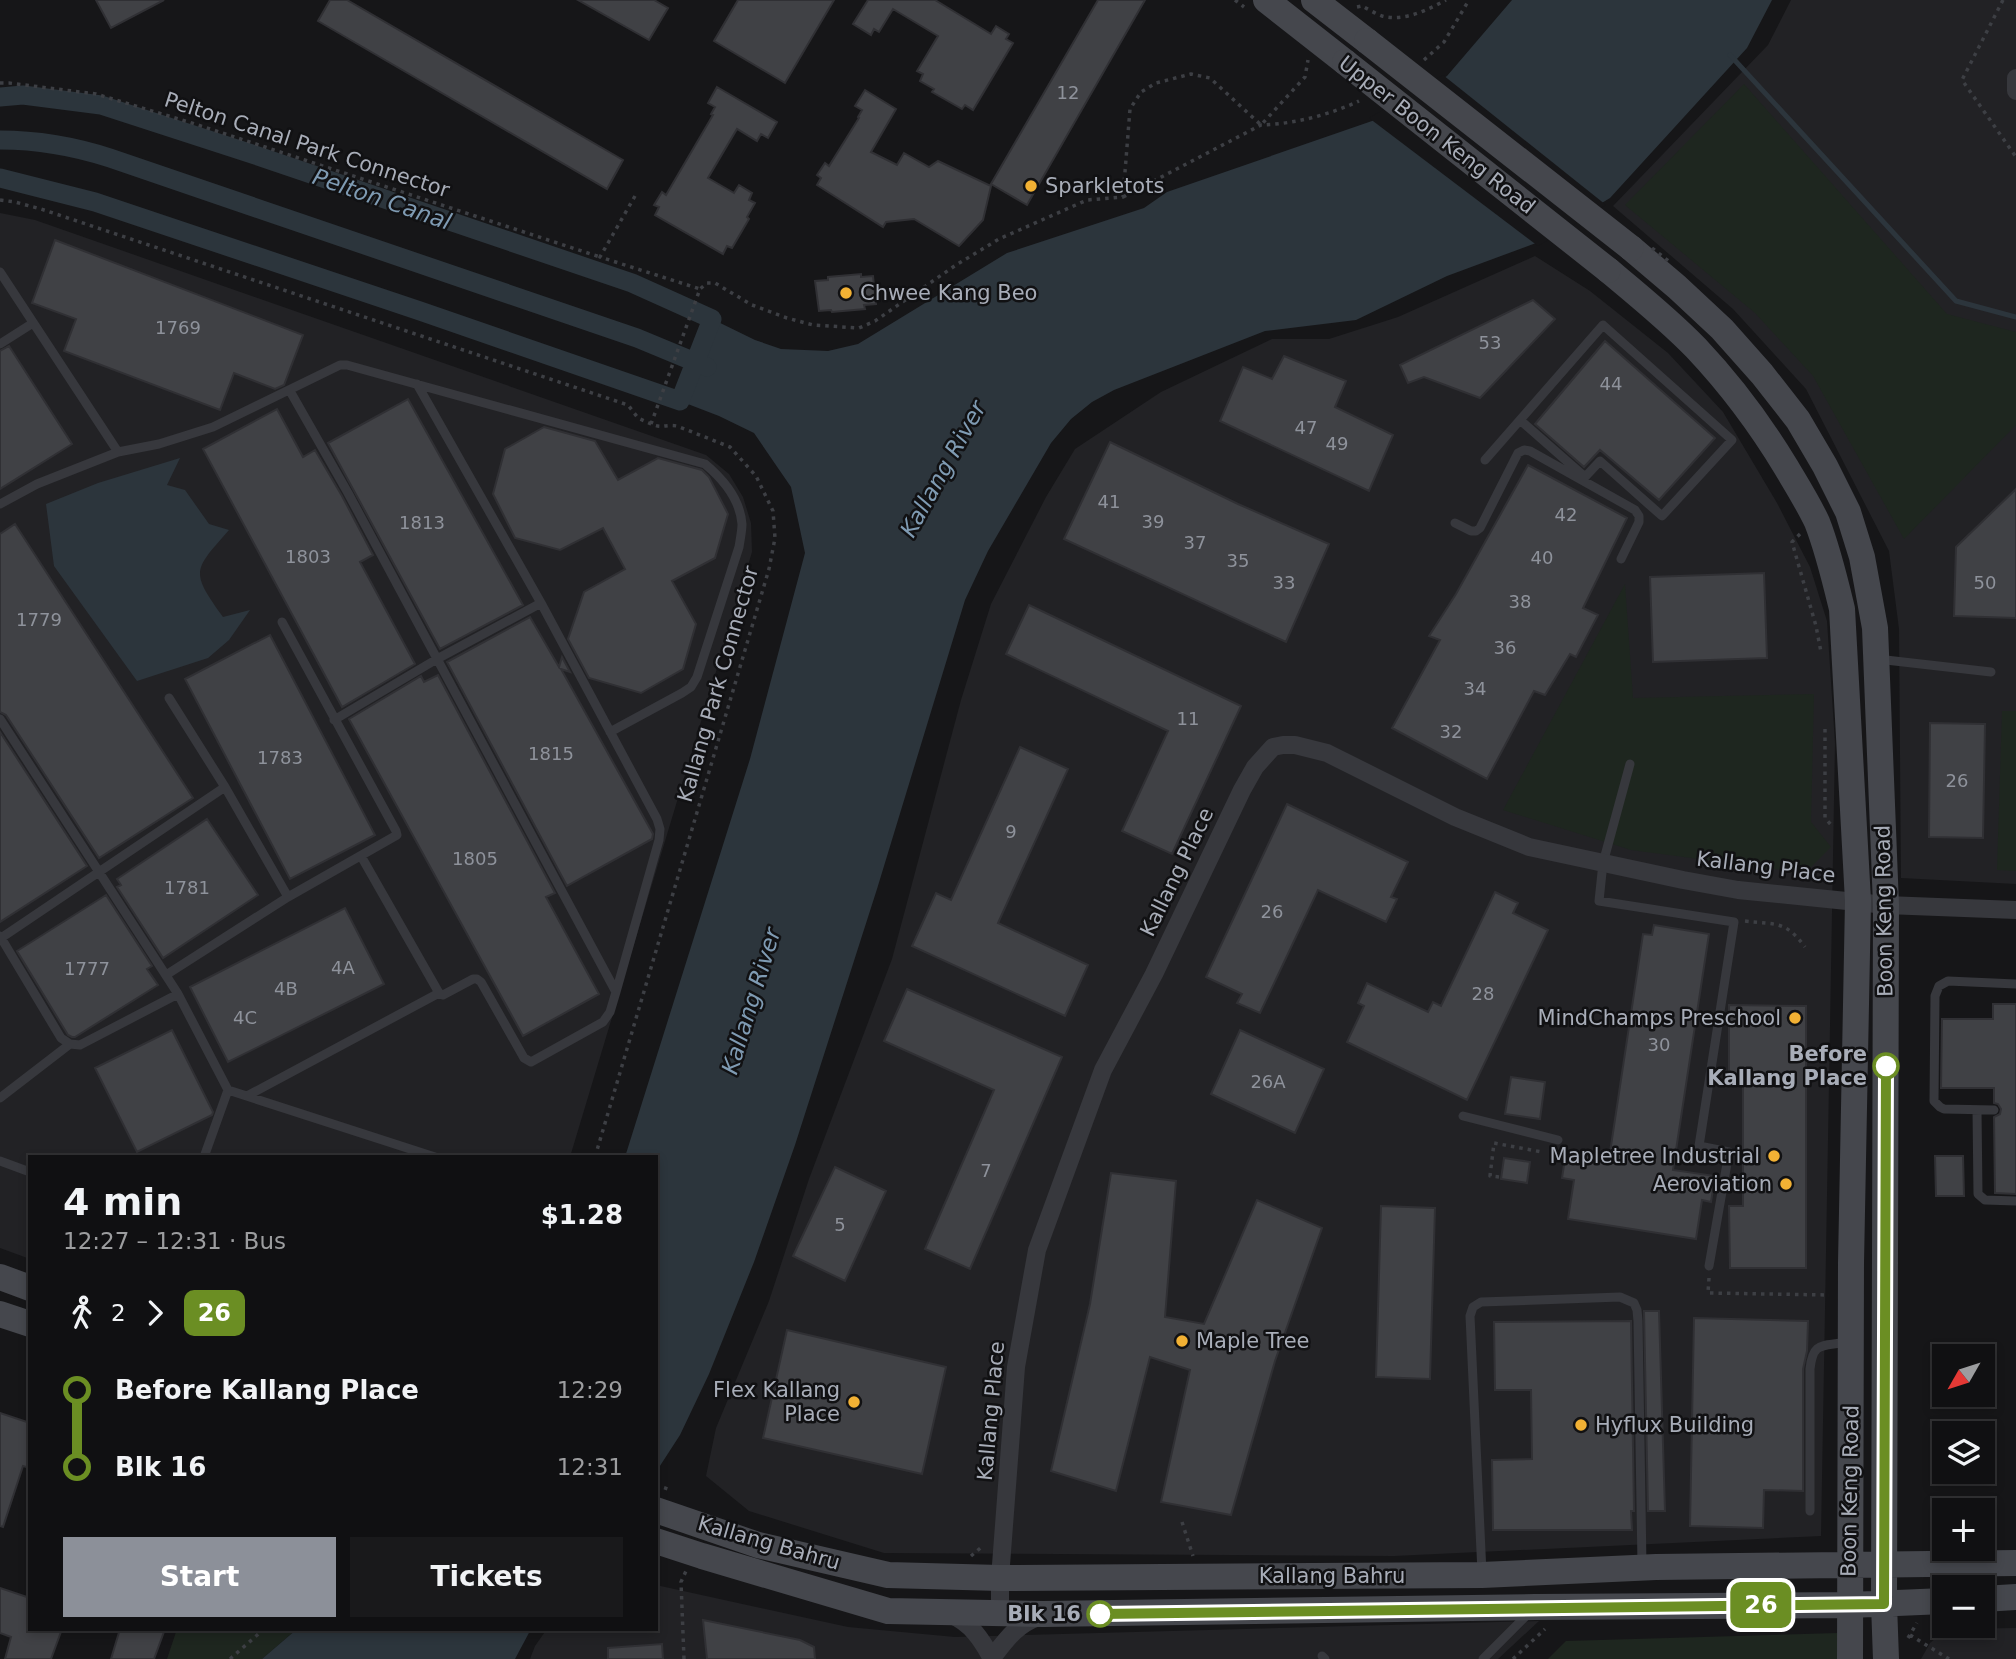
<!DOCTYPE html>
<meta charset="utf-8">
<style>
body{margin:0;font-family:"DejaVu Sans",sans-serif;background:#19191b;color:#f1f3f6;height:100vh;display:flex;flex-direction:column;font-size:26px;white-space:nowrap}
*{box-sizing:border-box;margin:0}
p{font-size:23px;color:#9c9d9f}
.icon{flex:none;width:38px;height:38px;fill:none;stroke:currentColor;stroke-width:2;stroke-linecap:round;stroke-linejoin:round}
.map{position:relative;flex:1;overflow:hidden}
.panel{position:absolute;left:28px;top:1155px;width:630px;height:476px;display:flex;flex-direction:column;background:#101012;border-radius:0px;box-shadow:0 4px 10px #0003,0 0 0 2px #303032}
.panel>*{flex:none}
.badge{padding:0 14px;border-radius:10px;font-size:24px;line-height:46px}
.needle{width:46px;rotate:231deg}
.tools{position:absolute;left:1932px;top:1344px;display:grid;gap:14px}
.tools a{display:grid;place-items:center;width:63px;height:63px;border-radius:0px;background:#101012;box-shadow:0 4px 10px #0003,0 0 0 2px #303032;font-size:35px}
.map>.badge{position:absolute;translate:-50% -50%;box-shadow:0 0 0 4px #fff}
.legs{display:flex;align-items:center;gap:10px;height:77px;padding:0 35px;font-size:23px}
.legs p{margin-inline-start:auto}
.summary{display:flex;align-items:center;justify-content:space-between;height:119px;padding:0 35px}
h1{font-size:38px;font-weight:700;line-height:52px}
.button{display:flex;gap:14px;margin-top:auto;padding:14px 35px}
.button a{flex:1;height:80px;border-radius:0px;background:#8c9099;color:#fff;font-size:28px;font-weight:700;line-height:80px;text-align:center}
.button a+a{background:#19191b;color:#f1f3f6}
ul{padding:0 35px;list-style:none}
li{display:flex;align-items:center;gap:24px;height:77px;font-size:26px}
li i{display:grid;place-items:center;width:10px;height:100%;margin:0 9px;background:currentColor}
li i::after{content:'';width:18px;height:18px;margin:-9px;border:5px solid;border-radius:50%;background:#101012}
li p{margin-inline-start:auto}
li:first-child i{background:linear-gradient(#0000 50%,currentColor 0)}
li:last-child i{background:linear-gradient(currentColor 50%,#0000 0)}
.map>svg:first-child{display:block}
.built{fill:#222225}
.green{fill:#1e261f}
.water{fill:#2c353c}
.pier{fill:#161618}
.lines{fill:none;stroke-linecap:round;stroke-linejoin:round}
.stream{stroke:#2c353c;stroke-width:5}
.canal{stroke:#2c353c;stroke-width:19}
.building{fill:#404145;stroke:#303034;stroke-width:2}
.path{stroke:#3d3f44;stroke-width:3.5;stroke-dasharray:3.5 5;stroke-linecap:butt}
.service{stroke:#37383d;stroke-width:9}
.minor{stroke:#37383d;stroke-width:18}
.secondary{stroke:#45474d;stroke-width:26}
.path-bridge{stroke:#3d3f44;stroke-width:3.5;stroke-dasharray:3.5 5;stroke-linecap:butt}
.secondary-bridge{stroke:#45474d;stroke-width:26}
.line-1-casing{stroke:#fff;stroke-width:16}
.line-1{stroke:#6b8e23;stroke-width:10}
.poi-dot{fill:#f2b134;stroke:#111113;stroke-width:2.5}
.stop-1-dot{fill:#fff;stroke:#6b8e23;stroke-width:3.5}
.labels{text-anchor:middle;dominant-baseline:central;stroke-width:5;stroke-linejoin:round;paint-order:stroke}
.number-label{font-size:18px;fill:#8e929b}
.street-label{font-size:21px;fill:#a8adb8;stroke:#111113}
.poi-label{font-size:21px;fill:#a8adb8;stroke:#111113;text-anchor:start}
.stop-label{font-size:21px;font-weight:bold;fill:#a8adb8;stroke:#111113;text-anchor:end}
.water-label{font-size:23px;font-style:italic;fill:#7f9bb3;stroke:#111113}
</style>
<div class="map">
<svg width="2016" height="1659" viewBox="0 0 2016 1659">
<rect width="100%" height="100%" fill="#161618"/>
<!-- built -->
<path class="built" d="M1791,0H2016V884L1901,878L1899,629L1889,551L1806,389L1733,309L1613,206L1768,45Z
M0,213L35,220L706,455L729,474L743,497L751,523L752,552L570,1157H30V1259L0,1248Z
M1535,256L1590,291L1668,353L1723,412L1777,503L1810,567L1827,621L1835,743L1821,1536L1394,1556L884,1553L749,1511L706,1476L716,1428L769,1301L809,1179L892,959L961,700L991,604L1046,497L1075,449L1161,392L1272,339H1329L1398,317Z
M656,1585L848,1627L955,1637L1539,1621L1498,1659H530L535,1646L547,1629H656Z
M2016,1628V1659H1921L1930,1643L1947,1629Z"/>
<!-- green -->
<path class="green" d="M1744,84L1947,314L2016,332V425L1904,539L1813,376L1755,313L1625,205Z
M1625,584L1633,698L1814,694L1811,822L1831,847L1805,873L1631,850L1503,810Z
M2002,711H2016V871L1997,870Z
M177,1629H297L262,1659H167Z
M1838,1633L1839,1659H1548L1566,1641Z"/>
<!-- water -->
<path class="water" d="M1512,0H1772L1747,48L1610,198L1536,243L1447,276L1356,320L1265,331L1114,390L1092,402L1071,419L1051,443L988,551L965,600L877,889L795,1145L754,1262L709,1374L680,1435L656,1472V1157H625L750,759L805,553L791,487L754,433L719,416L680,401L712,319L755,340L781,349L828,351L858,344L1007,253L1144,208L1167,192L1372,121L1447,76Z
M180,458L167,485L185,490L209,524L229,530C193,571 190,571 223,617L250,610L229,640L208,658L137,681L54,566L46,504L98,483Z
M297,1629H531L515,1659H262Z"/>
<!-- pier -->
<path class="pier" d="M1443,75L1606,205L1538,246L1369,118Z"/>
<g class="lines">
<!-- stream -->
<path class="stream" d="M1730,55L1956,301L2016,317"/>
<!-- canal -->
<path class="canal" d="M0,97L23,95L101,105L255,155L632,283L712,319L680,401L420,311L95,202L0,178
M0,140C38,140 73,146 110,158L637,338L707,367"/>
</g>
<!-- building -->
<path class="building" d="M96,0H164L111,28Z
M330,0H347L623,160L607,189L318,21Z
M578,0H654L668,8L649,40Z
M738,0H834L785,83L714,41Z
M868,0H935L991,34L996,26L1009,34L1006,39L1013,43L973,110L965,105L962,109L932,92L934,89L920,81L923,74L917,71L938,36L893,9L879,32L874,29L871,35L853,24Z
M1098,0H1145L1027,205L991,184Z
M717,87L777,122L768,138L761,134L757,141L737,129L708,178L734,193L739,185L752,193L749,200L755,203L747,217L749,219L732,248L727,246L723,254L655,215L659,207L654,205L662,192L666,195L713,115L711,114L715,107L708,103Z
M865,90L896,109L871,152L897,165L904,153L929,167L938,161L991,186L983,220L959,246L914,219L886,222L883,227L817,185L821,178L817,175L825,163L829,166L859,118L858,117L862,110L855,106Z
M55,240L303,335L284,385L275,389L234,373L220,410L64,351L76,319L32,303Z
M861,274V277L873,276L876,304L864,305L865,309L832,312L831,310L819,311L815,281L828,280V277Z
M1533,300L1555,319L1480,398L1424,377L1408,383L1400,365Z
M1605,341L1715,438L1659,500L1600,450L1584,467L1535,424Z
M9,346L72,444L0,489V351Z
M1284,356L1346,381L1335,407L1393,435L1369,491L1220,421L1243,367L1272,379Z
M408,399L523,605L440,649L328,443Z
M277,409L303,457L315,450L342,496L373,555L360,562L415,664L342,707L203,449Z
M544,427L595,441L618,480L658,458L702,470L709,477L728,514L715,558L672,581L696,624L683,669L641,693L589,678L568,639L584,592L625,569L603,528L560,550L515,538L493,494L505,449Z
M1110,442L1238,504L1329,544L1286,642L1064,539Z
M1528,465L1627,518L1583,608L1598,615L1576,657L1570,654L1545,695L1534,691L1487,779L1392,728L1440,640L1429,636L1456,594Z
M2016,489V618L1954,616L1956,547Z
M15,524L193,798L99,858L6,715L0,712V534Z
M1764,573L1767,658L1653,662L1650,577Z
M1029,605L1241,706L1172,854L1122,831L1168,731L1006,654Z
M530,617L559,667L562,657L570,672L561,669L653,834L652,839L567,886L447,662Z
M270,635L375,835L290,879L185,679Z
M438,675L555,893L546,897L599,994L523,1036L349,719L421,676L424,682Z
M1930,723L1985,724L1983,838L1929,837Z
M0,732L87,866L0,922Z
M1020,747L1068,769L998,923L1088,965L1065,1016L912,946L936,893L951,900Z
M1287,804L1408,862L1391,897L1397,899L1386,922L1318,890L1260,1013L1237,1003L1242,994L1206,977Z
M207,819L258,895L163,958L117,887L121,885L117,879Z
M1495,892L1518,903L1513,913L1548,930L1467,1100L1347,1042L1364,1006L1358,1003L1367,983L1428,1012L1433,1002L1441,1006Z
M106,895L152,966L147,969L158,985L75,1037H72L68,1035L17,951Z
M345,908L384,984L228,1062L190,987Z
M1654,925L1709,934L1673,1170L1715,1176L1711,1202L1702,1200L1696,1239L1568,1219L1574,1180L1562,1178L1566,1152L1609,1159L1643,934L1652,935Z
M907,989L1062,1057L970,1269L925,1249L994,1090L884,1041Z
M1993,1004H2016V1194L1995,1193L1994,1117L2000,1114L2001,1109L1998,1104L1994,1103V1088H1941L1942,1019H1993Z
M1729,1005L1806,1006V1268H1730L1729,1206H1743V1078L1729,1077Z
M172,1030L213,1112L212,1115L137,1152L95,1068Z
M1240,1030L1324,1069L1295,1133L1211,1094Z
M1511,1077L1545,1082L1540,1119L1505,1114Z
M1935,1156H1963L1964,1196H1936Z
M1504,1158L1530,1162L1527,1183L1501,1179Z
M835,1167L886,1191L845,1281L793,1256Z
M1111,1173L1176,1181L1165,1317L1204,1324L1257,1200L1322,1228L1275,1361L1231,1515L1161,1502L1190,1370L1150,1357L1116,1491L1051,1471L1090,1304Z
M1381,1206L1435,1208L1430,1379L1376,1377Z
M1644,1311H1659L1665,1511H1648Z
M1694,1318L1808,1321L1807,1351L1803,1369V1491L1764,1490L1763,1528L1690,1526Z
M1631,1321L1634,1511H1631L1632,1530H1493L1492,1460L1532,1459L1531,1390H1495L1494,1322Z
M787,1330L946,1367L922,1474L763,1438Z
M0,1413L30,1423V1468L23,1466L3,1527L0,1526Z
M0,1588L30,1598V1629H62L51,1659H5L11,1637L0,1633Z
M703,1620L800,1640L814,1647L815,1659H707Z
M120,1629H165L154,1659H111Z
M662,1644L663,1659H608V1648Z"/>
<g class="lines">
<!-- path -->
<path class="path" d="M1235,0L1244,7
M2003,0L1962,80L2016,157
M1357,7L1362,6C1368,9 1376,14 1382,16C1404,22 1427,10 1446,0
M1424,60L1444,42L1469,0
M0,83H9L96,94L195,124L600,257
M635,196L600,257L700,289
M1123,197L1261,125C1294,124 1329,115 1359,101
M0,200L15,202L41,209L628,405L638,418L651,424
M1800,534L1792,542L1816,626L1821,652
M1825,729V818L1833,827
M1745,921C1776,925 1785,920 1805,947
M595,1157L769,569L775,538L773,511L756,476L730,447L677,426C665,424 663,429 651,424L700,289L707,283H715L752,305L787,318L813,325L859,328L875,321L956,265L999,239L1087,200L1123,197L1130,109L1141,92L1156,83L1191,74L1210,78L1261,125L1305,77L1308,60
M1499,1177L1490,1176L1494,1143L1542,1152
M1709,1278L1708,1293L1829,1295
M656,1485L671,1490
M1182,1522L1193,1556
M971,1556L984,1545
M1910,1635L1949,1659
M1908,1638L1917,1623
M230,1659L264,1629
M684,1659L681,1582L686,1571
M1513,1659L1545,1629"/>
<!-- service -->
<path class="service" d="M0,272L118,452
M0,344L33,323
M290,391L348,493L616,992
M1485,460L1603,325L1732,440L1662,516L1600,461L1585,477L1520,420
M0,504L37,484L118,452L159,444L213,427L340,365H347L705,464C723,479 740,499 742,524C742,531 740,540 739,547L697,677L691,687L682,693L610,732
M1455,523L1471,531H1476L1480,528L1518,453L1524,450L1530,451L1635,510L1639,516V522L1621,559
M1877,659L1991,672
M169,698L225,787L288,897
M0,719L178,994L228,1090L435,1157
M334,720L437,659L541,603
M1630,764L1603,863L1599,901L1734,922L1699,1146L1729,1152L1709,1266
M361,856L439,993
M0,936L61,1038L70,1044L80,1045L178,994
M1,938L225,787
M166,975L288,897L397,835L396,831L282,622
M247,1096L439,993L443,995L473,979H477L481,982L524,1058L531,1062L603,1022L610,1012L616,992L659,840L660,829L657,819L541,603L417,384
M0,1098L70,1044
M1977,1110L1978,1194L1985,1200L2016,1201
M1994,1110L1944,1109L1940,1107L1934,1101L1935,996L1939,986L1948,981L2016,984
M1463,1116L1558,1140
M204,1157L228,1090
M0,1161L30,1172
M1810,1511V1369C1813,1341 1822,1347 1847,1342
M1482,1573L1470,1316L1473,1307L1481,1302L1620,1297L1634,1303L1637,1310L1638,1321L1642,1565
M1322,1656L1325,1659
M1483,1659L1529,1613"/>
<!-- minor -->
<path class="minor" d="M2016,78V91
M1000,1612V1578L1016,1367L1037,1250L1103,1070L1154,974L1242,790L1255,767L1273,747L1283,745H1295L1327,753L1455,817L1529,847L1683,880L1738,890L1886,905L2016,910
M951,1615C971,1623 982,1640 992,1659
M992,1658C1006,1640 1016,1625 1038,1617"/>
<!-- secondary -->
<path class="secondary" d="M1266,0L1345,62
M1314,0L1367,41
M1631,248L1677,287L1722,329L1762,374L1798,420L1825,466L1848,512L1862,557L1875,628L1886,905L1884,1604L1886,1659
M1608,270C1638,295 1669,320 1696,348C1730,384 1760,424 1786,467C1796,484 1808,503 1817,522C1828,550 1835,580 1842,609L1858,901L1851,1263L1850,1659
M0,1277L30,1288
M0,1314L30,1324
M656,1510L758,1545L888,1575L1000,1578L1482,1575L1656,1567L2016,1563
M656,1541L702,1556L888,1611L1043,1614L1535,1607L1850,1605L1944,1601
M1983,1599L2016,1597"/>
<!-- path-bridge -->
<path class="path-bridge" d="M1652,248L1671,263"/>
<!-- secondary-bridge -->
<path class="secondary-bridge" d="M1367,41L1631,248
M1345,62L1608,270"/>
</g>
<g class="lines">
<defs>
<path id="line-1" d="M1100,1614L1884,1604L1886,1066"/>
</defs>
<!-- line-1 casing -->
<use href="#line-1" class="line-1-casing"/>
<!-- line-1 -->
<use href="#line-1" class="line-1"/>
</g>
<!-- markers -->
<g class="poi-dot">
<circle cx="1031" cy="186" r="7"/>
<circle cx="846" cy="293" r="7"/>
<circle cx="1795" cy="1018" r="7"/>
<circle cx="1774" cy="1156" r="7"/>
<circle cx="1786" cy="1184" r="7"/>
<circle cx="1182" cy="1341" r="7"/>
<circle cx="854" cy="1402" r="7"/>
<circle cx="1581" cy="1425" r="7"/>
</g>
<g class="stop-1-dot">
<circle cx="1886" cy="1066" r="12"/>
<circle cx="1100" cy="1614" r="12"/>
</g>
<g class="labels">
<!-- number labels -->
<g class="number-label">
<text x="1068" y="92">12</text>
<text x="178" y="327">1769</text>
<text x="1490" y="342">53</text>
<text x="1611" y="383">44</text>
<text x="1306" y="427">47</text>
<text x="1337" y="443">49</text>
<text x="1109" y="501">41</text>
<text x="1566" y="514">42</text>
<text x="1153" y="521">39</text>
<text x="422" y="522">1813</text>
<text x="1195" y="542">37</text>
<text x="308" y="556">1803</text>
<text x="1542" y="557">40</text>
<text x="1238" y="560">35</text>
<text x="1284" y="582">33</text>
<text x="1985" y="582">50</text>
<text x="1520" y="601">38</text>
<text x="39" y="619">1779</text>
<text x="1505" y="647">36</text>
<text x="1475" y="688">34</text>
<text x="1188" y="718">11</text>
<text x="1451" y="731">32</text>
<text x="551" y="753">1815</text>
<text x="280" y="757">1783</text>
<text x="1957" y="780">26</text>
<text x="1011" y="831">9</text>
<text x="475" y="858">1805</text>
<text x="187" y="887">1781</text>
<text x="1272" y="911">26</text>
<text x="343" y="967">4A</text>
<text x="87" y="968">1777</text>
<text x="286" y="988">4B</text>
<text x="1483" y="993">28</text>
<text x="245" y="1017">4C</text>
<text x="1659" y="1044">30</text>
<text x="1268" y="1081">26A</text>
<text x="986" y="1170">7</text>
<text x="840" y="1224">5</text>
</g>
<!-- street labels -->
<g class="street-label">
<text transform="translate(1437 135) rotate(38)">Upper Boon Keng Road</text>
<text transform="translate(307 145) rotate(18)">Pelton Canal Park Connector</text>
<text transform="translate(718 684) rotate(-74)">Kallang Park Connector</text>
<text transform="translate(1766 867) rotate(7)">Kallang Place</text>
<text transform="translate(1177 872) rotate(-64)">Kallang Place</text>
<text transform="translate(1884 911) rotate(-91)">Boon Keng Road</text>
<text transform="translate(991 1411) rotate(-85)">Kallang Place</text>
<text transform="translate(1850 1491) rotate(-89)">Boon Keng Road</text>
<text transform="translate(769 1543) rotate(16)">Kallang Bahru</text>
<text x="1332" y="1576">Kallang Bahru</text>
</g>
<!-- poi labels -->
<g class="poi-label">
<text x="1045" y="186">Sparkletots</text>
<text x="860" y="293">Chwee Kang Beo</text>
<text x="1781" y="1018" text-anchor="end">MindChamps Preschool</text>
<text x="1760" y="1156" text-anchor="end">Mapletree Industrial</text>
<text x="1772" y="1184" text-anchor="end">Aeroviation</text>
<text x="1196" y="1341">Maple Tree</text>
<text x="840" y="1390" text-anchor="end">Flex Kallang<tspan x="840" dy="24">Place</tspan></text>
<text x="1595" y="1425">Hyflux Building</text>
</g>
<!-- stop labels -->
<g class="stop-label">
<text x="1867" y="1054">Before<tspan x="1867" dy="24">Kallang Place</tspan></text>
<text x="1081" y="1614">Blk 16</text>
</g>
<!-- water labels -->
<g class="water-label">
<text transform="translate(382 199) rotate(19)">Pelton Canal</text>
<text transform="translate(943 469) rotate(-61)">Kallang River</text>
<text transform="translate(751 1001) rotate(-73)">Kallang River</text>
</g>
</g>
</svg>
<div class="tools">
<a><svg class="needle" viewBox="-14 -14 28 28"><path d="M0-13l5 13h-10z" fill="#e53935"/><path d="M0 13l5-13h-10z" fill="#9c9d9f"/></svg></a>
<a><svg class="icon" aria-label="layers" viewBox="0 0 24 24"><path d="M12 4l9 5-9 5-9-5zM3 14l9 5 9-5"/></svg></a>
<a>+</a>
<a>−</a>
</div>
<b class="badge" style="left:1761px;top:1605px;background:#6b8e23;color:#fff">26</b>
<section class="panel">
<div class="summary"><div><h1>4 min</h1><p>12:27 – 12:31 · Bus</p></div><b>$1.28</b></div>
<div class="legs"><svg class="icon" aria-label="walk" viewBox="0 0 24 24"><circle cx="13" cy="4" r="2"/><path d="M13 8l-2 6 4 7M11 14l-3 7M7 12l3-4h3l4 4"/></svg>2<svg class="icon" aria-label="forward" viewBox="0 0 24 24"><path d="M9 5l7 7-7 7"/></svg><b class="badge" style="background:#6b8e23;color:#fff">26</b></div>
<ul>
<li><i style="color:#6b8e23"></i><b>Before Kallang Place</b><p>12:29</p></li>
<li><i style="color:#6b8e23"></i><b>Blk 16</b><p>12:31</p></li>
</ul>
<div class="button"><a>Start</a><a>Tickets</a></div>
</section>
</div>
